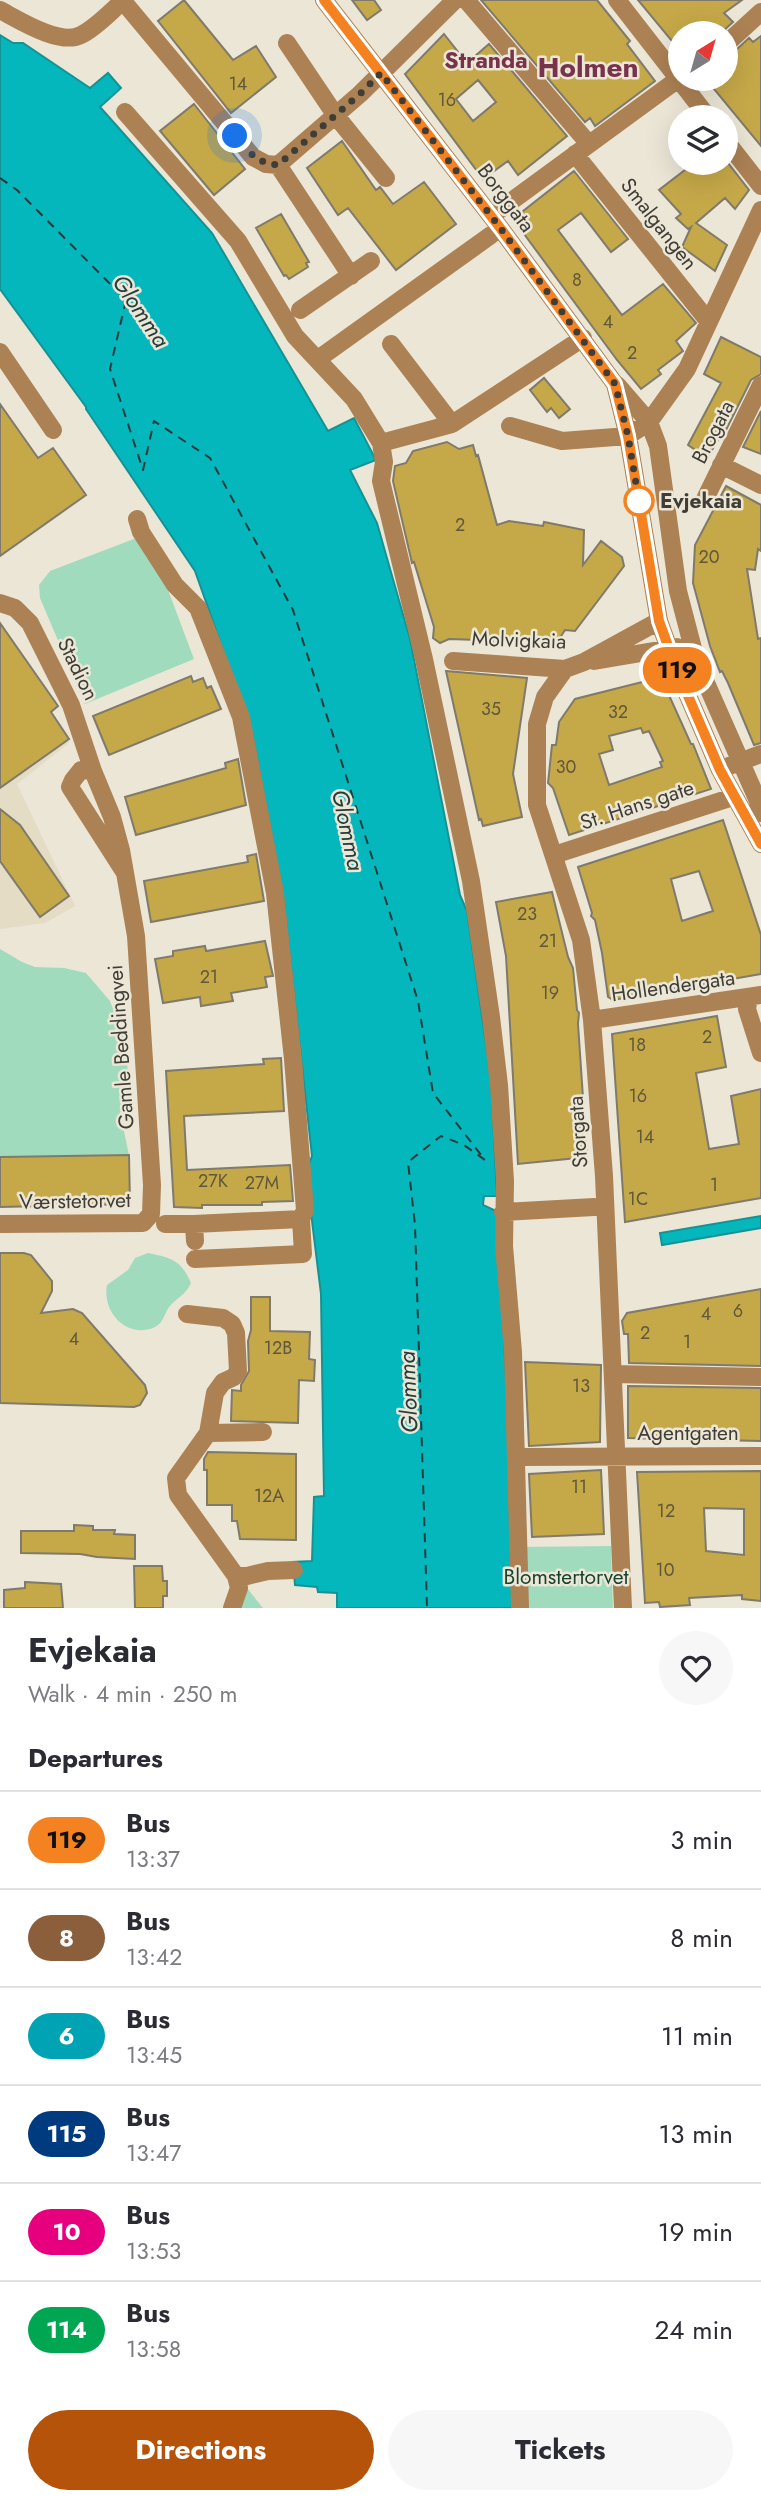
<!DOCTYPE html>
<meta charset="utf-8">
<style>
body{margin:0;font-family:Jost,sans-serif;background:#f7f7f7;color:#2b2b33;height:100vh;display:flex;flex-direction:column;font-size:26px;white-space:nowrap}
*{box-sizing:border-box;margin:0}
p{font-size:23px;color:#7c7c81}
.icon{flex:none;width:38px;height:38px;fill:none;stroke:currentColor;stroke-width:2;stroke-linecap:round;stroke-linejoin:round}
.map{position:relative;height:1608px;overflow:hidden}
.side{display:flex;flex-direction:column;background:#fff;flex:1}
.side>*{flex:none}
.badge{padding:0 14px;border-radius:23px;font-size:24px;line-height:46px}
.needle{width:46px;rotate:37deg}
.controls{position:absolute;left:668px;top:21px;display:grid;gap:14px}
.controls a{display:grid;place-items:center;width:70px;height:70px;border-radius:50%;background:#fff;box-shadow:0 7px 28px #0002;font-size:35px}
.you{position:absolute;width:35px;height:35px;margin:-18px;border:5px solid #fff;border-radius:50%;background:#1a73e8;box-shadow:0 0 0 10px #1a73e833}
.map>.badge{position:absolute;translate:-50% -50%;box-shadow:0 0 0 4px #fff}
h2{padding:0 28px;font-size:26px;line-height:63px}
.round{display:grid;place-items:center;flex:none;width:74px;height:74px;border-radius:37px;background:#f7f7f7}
.headline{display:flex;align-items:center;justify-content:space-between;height:119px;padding:0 28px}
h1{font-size:33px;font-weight:700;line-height:52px}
.button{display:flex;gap:14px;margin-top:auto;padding:14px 28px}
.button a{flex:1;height:80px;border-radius:42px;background:#b45309;color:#fff;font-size:28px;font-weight:700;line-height:80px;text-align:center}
.button a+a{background:#f7f7f7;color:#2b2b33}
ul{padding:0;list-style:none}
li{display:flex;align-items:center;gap:21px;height:98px;padding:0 28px;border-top:2px solid #e1e1e2}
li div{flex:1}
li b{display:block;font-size:26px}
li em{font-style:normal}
li .badge{min-width:77px;font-weight:700;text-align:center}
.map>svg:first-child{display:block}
.built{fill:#e4dcc5}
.green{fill:#a1dbbe}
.water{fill:#04b7bc;stroke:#169294;stroke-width:2}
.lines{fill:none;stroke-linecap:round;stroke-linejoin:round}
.ferry{stroke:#243c3c;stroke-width:2;stroke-dasharray:9 7;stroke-linecap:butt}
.building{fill:#c5a848;stroke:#7f7a6c;stroke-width:2;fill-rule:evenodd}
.minor{stroke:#ac8154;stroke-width:18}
.line-casing{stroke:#fff;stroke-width:16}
.line{stroke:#f58220;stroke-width:10}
.walk{stroke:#3f3d36;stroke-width:7;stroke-dasharray:0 12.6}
.stop-dot{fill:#fff;stroke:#f58220;stroke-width:3.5}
.labels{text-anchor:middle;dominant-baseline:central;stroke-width:5;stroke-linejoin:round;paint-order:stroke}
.number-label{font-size:18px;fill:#60583a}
.street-label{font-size:21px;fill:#3f3d36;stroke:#ebe6d6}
.stop-label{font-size:21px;font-weight:bold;fill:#3f3d36;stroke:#ebe6d6;text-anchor:start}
.park-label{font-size:21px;fill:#15432f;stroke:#ebe6d6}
.neighbourhood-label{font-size:23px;font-weight:bold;fill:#77334c;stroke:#ebe6d6}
.water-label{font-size:23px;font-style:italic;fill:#243c3c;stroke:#ebe6d6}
.district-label{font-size:28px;font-weight:bold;fill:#77334c;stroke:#ebe6d6}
</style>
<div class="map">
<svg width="761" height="1608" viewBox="0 0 761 1608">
<rect width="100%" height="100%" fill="#ebe6d6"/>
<!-- built -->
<path class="built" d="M0,647L69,743L17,784L75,906L45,923L0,929Z"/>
<!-- green -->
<path class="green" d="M139,537L162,574L194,659L85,704L40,598L39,585L50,571Z
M0,949L22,962L35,967L64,968L86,973L110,1001L124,1037L132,1108L120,1112L129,1155L0,1157Z
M148,1253C172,1258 181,1260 191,1283C186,1295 176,1298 169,1307C164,1315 163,1324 153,1328C125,1338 102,1311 107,1285L128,1270L135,1258Z
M611,1546L613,1608H519V1547Z
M246,1587L263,1608H237Z"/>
<!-- water -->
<path class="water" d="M0,35L13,43H23L90,88L108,73L121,88L100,107L212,233L328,431L354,418L376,460L350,470L377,523L410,639L460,895L467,911L491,1079L497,1196H484L483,1205L498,1212L513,1526L512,1608H337V1593L318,1592L317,1587L295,1585L293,1562L312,1561L314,1497L324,1496L321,1294L306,1172L312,1156L283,894L252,732L195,571L86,409V407L0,289Z
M761,1216V1228L662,1245L660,1233Z"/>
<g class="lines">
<!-- ferry -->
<path class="ferry" d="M0,178L17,190L126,300L110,369L143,470L154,421L210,458L293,610L418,1001L433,1093L485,1160L464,1145L441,1136L408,1162L415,1225L427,1608"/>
</g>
<!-- building -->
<path class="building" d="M184,0L233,60L256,46L276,77L231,113L158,21Z
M352,0H374L381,10L367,20Z
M481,0H597L630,41L627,44L655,81L595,126L590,118L585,122Z
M638,0H742L724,13L733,22L721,33H681V52Z
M444,34L467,63L489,44L567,136L518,175L508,161L483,179L405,74ZM478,80L496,102L473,121L456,99Z
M761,36V146L714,89L715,79H726V55L734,52L749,38L753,42Z
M194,104L245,169L214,195L160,131Z
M342,141L376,190L380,187L393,204L424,182L456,224L396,270L348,208L338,215L307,168Z
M694,163H728L749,190L735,209L725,198L696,223L727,245L715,271L682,247L691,227L688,229L676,218L681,214L659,190Z
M574,171L628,239L611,252L581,213L558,230L622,315L663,284L696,323L676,341L683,351L658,370L661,374L641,389L617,360L513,219Z
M281,214L309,262L306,263L308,267L289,279L286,275L284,276L256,228Z
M721,337L761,357V374L751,380L722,438L720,437L707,458L688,445L721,383L704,374Z
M544,378L570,409L559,418L551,408L547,412L530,390Z
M0,404L38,458L53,448L86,495L0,556Z
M761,411V454L743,447Z
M447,442L459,449L473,445L476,456L478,455L497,525L509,521L543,526L544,522L584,530L583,565L601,541L622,557L624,566L575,631L565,630L558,641L493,639V644L478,643V640L449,639L440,643L433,638L434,627L414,562L412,563L393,481L395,466L406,463L413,451Z
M726,486L761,505V551L758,549L755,570L747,569L758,639L761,638V743L754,745L728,683L722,671L720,672L710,646L693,583L695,545Z
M0,623L58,706L51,712L69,739L0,788Z
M446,671L527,678L513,774L522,817L483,826L481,819L479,820Z
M191,676L193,682L203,678L207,688L211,686L221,709L109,755L93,716Z
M646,681L668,693L691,744H693L711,789L569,835L553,788L548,783L552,745H556L559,722L575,699ZM641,728L643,733L649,731L663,761L660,762L662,767L609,785L599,754L613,750L609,736Z
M238,759L246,805L136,835L125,797L226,768L225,763Z
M0,809L20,825L69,896L40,917L0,861Z
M723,820L761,935V974L613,1000L608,997L602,953L595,920L591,916L592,913L578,867ZM699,871L713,911L682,921L671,879Z
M256,854L264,901L151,922L144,881L248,862L247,856Z
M552,892L568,957L573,968L577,1010L579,1013L578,1024L587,1157L518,1164L506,956L496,902Z
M265,941L273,976L265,977L267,987L231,993L233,1001L201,1006L200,997L163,1003L155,959L173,956V951L205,946L206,951Z
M717,1016L726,1067L696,1073L709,1149L739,1144L731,1096L761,1089V1198L625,1222L612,1034Z
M281,1058L284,1111L184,1116L187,1170L290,1165L293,1201L262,1202V1205H202V1208L174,1207L166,1071L264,1064L263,1059Z
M129,1155L130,1204L0,1207V1157Z
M0,1253H24L31,1255L52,1281V1291L41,1313L73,1309L82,1313L145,1385L147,1393L140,1405L134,1407L0,1403Z
M761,1289V1366L629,1363L628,1334H624L622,1321L627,1313Z
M251,1297H270V1331L310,1332L309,1359L315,1360L314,1381L299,1380L298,1423L231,1421L232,1390L241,1391V1385L249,1371L248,1341L251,1330Z
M525,1362L601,1365L600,1442L529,1446Z
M628,1386L761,1388V1441L628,1438Z
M208,1452L296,1454V1540L240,1539L237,1521H232V1505H207V1470H204V1459Z
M601,1470L604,1534L532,1537L529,1474Z
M761,1471V1601L742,1599V1595L689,1598L690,1605L660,1607L659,1602L645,1603L637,1472ZM704,1508L744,1509V1555L706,1551Z
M74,1525L93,1526V1530H115L114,1534L135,1535V1559L97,1557L80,1554L21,1553V1531H74Z
M134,1566H162L163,1581H167V1596H163V1608H135Z
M25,1582L61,1584L63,1608H4V1590L25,1588Z"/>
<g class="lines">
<!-- minor -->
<path class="minor" d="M122,0L253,157L266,164L278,165L360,94L455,0
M324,0L501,229L615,384L628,436L659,621L676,668L720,770L761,844
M466,0L589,144
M617,0L708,117
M0,10C19,20 60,46 81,35C97,27 111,11 124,0
M287,43L336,116L386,178
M726,44L761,12
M125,112L238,241L295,336L354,399L381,443L384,462L381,481L424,659L471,881L491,1017L499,1085L505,1181L504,1246L513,1352L520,1608
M726,141L761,186
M575,154L709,322
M278,165L351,276
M491,216L681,77
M300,310L371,261
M391,344L452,424L583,338
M0,352L53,430
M318,359L491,235
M617,385L649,422L658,446L678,591L696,660L758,801L761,813
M510,426L562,441L628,436L649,422L687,369L761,210
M381,443L452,424
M721,465L761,485
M705,499L761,385
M137,519L141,532L175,585L198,608L241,717L275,893L293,1059L305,1210L301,1219L194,1224L195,1241
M0,603L15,608L30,623L71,705L93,771
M453,661L565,669L584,662L659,621
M594,661L677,647
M565,669L545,697L537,724V805L581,940L592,1020L604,1176L623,1608
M729,766L761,754
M554,855L733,797
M749,997L747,1009L761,1053
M592,1020L761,995
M503,1212L594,1207
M0,1224L143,1223L151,1214L152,1185L136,936L121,850L112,817L93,771L81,770L73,780L70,787L125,873
M165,1224H194
M195,1259L303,1254L301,1219
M187,1314L223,1318L232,1324L236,1333L238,1371L234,1377L223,1382L215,1393L208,1433L176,1478L178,1495L236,1576L239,1588L232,1608
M613,1374L761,1377
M208,1433L263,1432
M517,1457L761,1456
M236,1576H247L268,1571L294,1570"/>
</g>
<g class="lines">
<defs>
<path id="line" d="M324,0L501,229L615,384L628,436L659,621L676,668L720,770L761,844"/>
</defs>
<!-- line casing -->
<use href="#line" class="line-casing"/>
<!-- line -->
<use href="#line" class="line"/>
<!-- walk -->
<path class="walk" d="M235,136C248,152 257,163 278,165L360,94L381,73L501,229L615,384L628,436L639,501"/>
</g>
<!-- markers -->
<circle class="stop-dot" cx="639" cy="501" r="14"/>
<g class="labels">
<!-- number labels -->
<g class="number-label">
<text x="238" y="84">14</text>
<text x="447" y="100">16</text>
<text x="577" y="280">8</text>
<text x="608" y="322">4</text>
<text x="632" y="353">2</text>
<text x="460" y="525">2</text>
<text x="709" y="557">20</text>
<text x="491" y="709">35</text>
<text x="618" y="712">32</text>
<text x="566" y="767">30</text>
<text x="527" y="914">23</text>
<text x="548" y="941">21</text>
<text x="209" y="977">21</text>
<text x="550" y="993">19</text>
<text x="707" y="1037">2</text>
<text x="637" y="1045">18</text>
<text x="638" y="1096">16</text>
<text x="645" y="1137">14</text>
<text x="213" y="1181">27K</text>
<text x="262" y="1183">27M</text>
<text x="714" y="1185">1</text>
<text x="638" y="1199">1C</text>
<text x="738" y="1311">6</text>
<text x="706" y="1314">4</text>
<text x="645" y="1333">2</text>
<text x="74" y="1339">4</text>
<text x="687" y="1342">1</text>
<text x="278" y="1348">12B</text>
<text x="581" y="1386">13</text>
<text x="579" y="1487">11</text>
<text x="269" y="1496">12A</text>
<text x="666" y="1511">12</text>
<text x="665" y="1570">10</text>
</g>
<!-- street labels -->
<g class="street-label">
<text transform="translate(506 198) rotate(53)">Borggata</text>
<text transform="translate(659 224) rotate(52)">Smalgangen</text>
<text transform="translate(713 432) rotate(-63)">Brogata</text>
<text transform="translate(519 640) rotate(2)">Molvigkaia</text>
<text transform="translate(78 669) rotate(64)">Stadion</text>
<text transform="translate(637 805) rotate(-18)">St. Hans gate</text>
<text transform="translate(673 986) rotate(-8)">Hollendergata</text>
<text transform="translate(121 1047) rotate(-94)">Gamle Beddingvei</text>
<text transform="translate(578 1132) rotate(-94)">Storgata</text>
<text transform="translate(75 1201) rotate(-1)">Værstetorvet</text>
<text x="688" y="1433">Agentgaten</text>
</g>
<!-- stop labels -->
<g class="stop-label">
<text x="660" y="501">Evjekaia</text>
</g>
<!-- park labels -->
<g class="park-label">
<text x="566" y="1577">Blomstertorvet</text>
</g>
<!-- neighbourhood labels -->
<g class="neighbourhood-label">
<text x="486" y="60">Stranda</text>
</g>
<!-- water labels -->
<g class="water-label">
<text transform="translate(141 311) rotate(56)">Glomma</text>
<text transform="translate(348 830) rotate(78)">Glomma</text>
<text transform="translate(408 1392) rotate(-92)">Glomma</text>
</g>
<!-- district labels -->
<g class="district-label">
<text x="588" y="67">Holmen</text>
</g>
</g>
</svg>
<div class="controls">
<a><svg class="needle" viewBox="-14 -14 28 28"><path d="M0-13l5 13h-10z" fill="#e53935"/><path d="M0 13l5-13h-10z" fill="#7c7c81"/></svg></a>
<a><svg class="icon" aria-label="layers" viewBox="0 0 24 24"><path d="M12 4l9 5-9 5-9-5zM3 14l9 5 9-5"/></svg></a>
</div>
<div class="you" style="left:235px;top:136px"></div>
<b class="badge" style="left:677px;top:670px;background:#f58220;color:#111">119</b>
</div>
<section class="side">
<div class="headline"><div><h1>Evjekaia</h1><p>Walk · 4 min · 250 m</p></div><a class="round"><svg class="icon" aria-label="heart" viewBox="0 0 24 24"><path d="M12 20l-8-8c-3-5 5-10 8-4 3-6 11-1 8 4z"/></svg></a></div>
<h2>Departures</h2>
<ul>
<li><span class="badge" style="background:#f58220;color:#111">119</span><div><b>Bus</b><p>13:37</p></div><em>3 min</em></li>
<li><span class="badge" style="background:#8b5e3c;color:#fff">8</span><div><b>Bus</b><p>13:42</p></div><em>8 min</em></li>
<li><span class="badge" style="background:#00a3b4;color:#fff">6</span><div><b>Bus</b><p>13:45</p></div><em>11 min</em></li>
<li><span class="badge" style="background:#003b80;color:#fff">115</span><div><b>Bus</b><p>13:47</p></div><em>13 min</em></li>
<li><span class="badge" style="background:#e6007e;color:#fff">10</span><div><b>Bus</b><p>13:53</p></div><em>19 min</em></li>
<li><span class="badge" style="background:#00a651;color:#fff">114</span><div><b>Bus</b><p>13:58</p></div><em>24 min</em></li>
</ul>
<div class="button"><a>Directions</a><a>Tickets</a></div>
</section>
